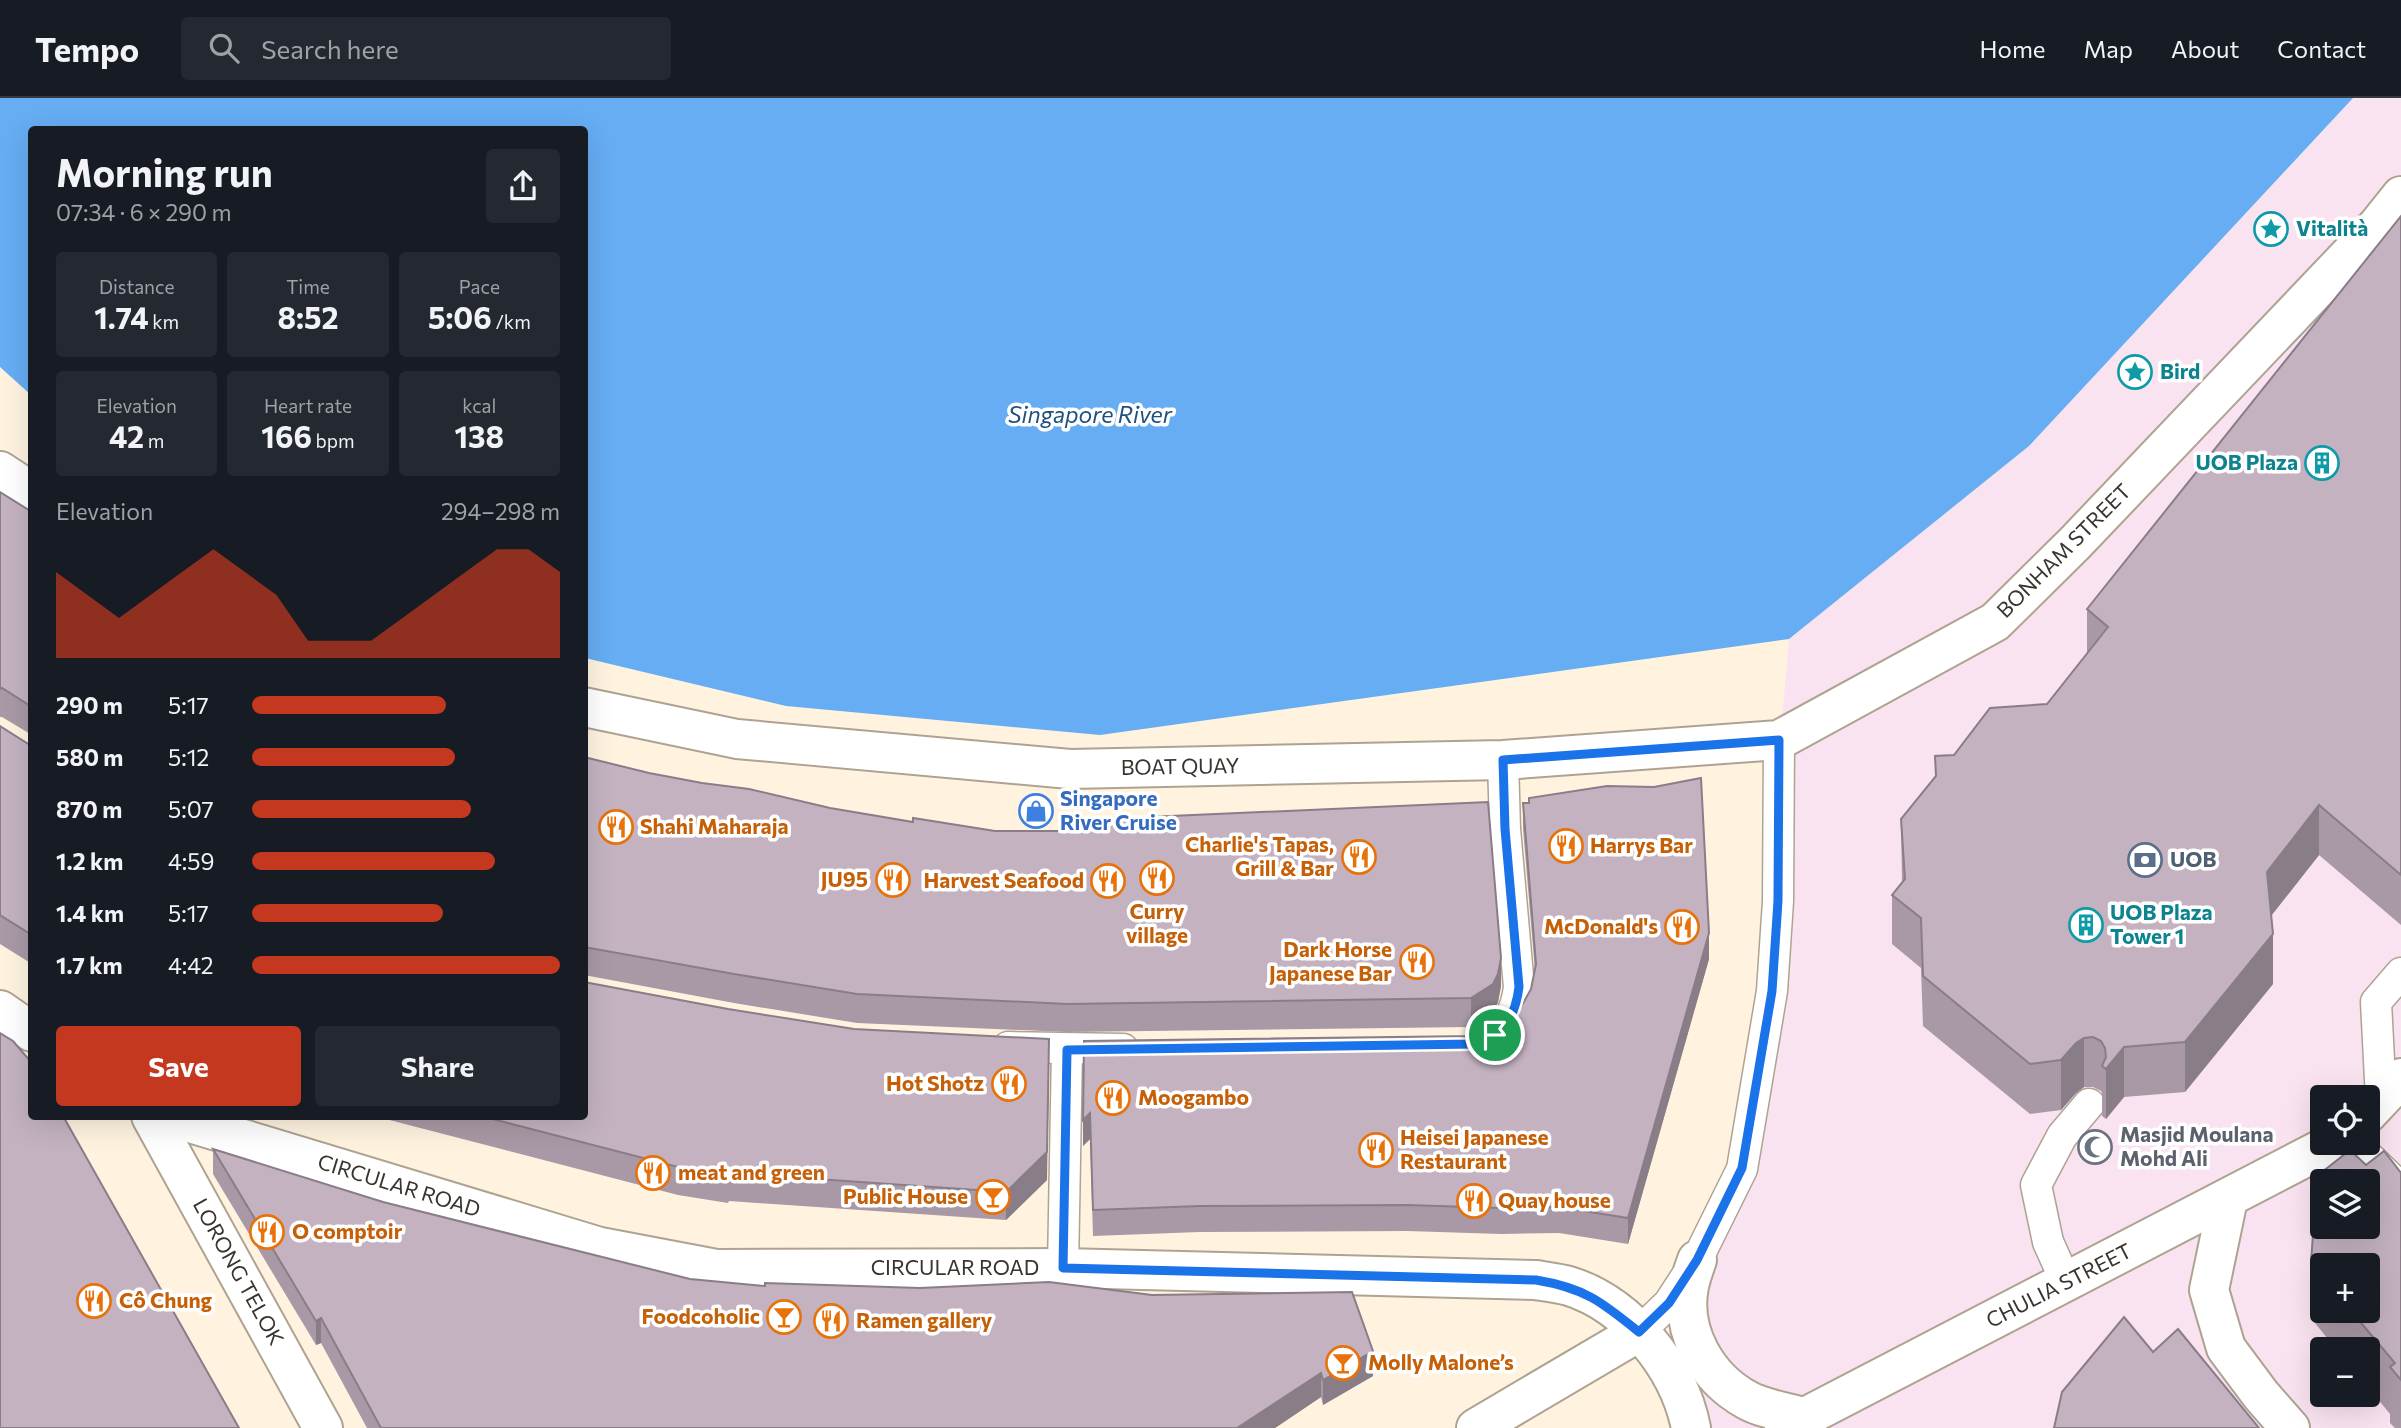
<!DOCTYPE html>
<html lang="en">
<head>
<meta charset="utf-8">
<style>
  :root { --surface:#171b24; --page:#242831; --text:#f1f3f6; --muted:#9ea1a6; --line:#363941; --accent:#c3381e }
  body { margin:0; font-family:Commissioner,sans-serif; background:var(--page); color:var(--text); height:100vh; display:flex; flex-direction:column; font-size:26px; white-space:nowrap }
  * { box-sizing:border-box; margin:0 }
  p { font-size:23px; color:var(--muted) }
  .icon { flex:none; width:38px; height:38px; fill:none; stroke:currentColor; stroke-width:2; stroke-linecap:round; stroke-linejoin:round }
  .map { position:relative; flex:1; overflow:hidden }
  .side { position:absolute; left:28px; top:28px; width:560px; height:994px; display:flex; flex-direction:column; background:var(--surface); border-radius:7px; box-shadow:0 7px 28px #0002 }
  .side>* { flex:none }
  .fabs { position:absolute; left:2310px; top:987px; display:grid; gap:14px }
  .fabs a { display:grid; place-items:center; width:70px; height:70px; border-radius:7px; background:var(--surface); box-shadow:0 7px 28px #0002; font-size:35px }
  .pin { position:absolute; display:grid; place-items:center; width:60px; height:60px; color:#fff; margin:-30px; border:4px solid #fff; border-radius:50%; box-shadow:0 2px 7px #0007 }
  .round { display:grid; place-items:center; flex:none; width:74px; height:74px; border-radius:7px; background:var(--page) }
  .summary { display:flex; align-items:center; justify-content:space-between; height:119px; padding:0 28px }
  h1 { font-size:38px; font-weight:700; line-height:52px }
  .metrics { display:grid; grid-template-columns:repeat(3,1fr); gap:10px; height:119px; padding:7px 28px }
  .metrics div { display:grid; align-content:center; border-radius:7px; background:var(--page); text-align:center }
  .metrics b { font-size:30px; font-weight:700 }
  .metrics small { font-size:19px; font-weight:400 }
  .metrics p { font-size:19px }
  .chart { height:196px; padding:14px 28px }
  .chart p { display:flex; justify-content:space-between }
  .chart svg { width:100%; height:126px; margin-top:7px; fill:var(--accent); opacity:.7 }
  .cta { display:flex; gap:14px; margin-top:auto; padding:14px 28px }
  .cta a { flex:1; height:80px; border-radius:7px; background:var(--accent); color:#fff; font-size:28px; font-weight:700; line-height:80px; text-align:center }
  .cta a+a { background:var(--page); color:var(--text) }
  ul { padding:0 28px; list-style:none; font-size:23px }
  li { display:grid; grid-template-columns:112px 84px 1fr; align-items:center; height:52px }
  li i { height:18px; border-radius:9px; background:var(--accent) }
  header { display:flex; align-items:center; gap:42px; box-sizing:border-box; height:98px; padding:0 35px; background:var(--surface); border-bottom:2px solid var(--line) }
  header strong { font-size:33px }
  nav { display:flex; gap:38px; margin-inline-start:auto; font-size:24px }
  .search { width:490px; height:63px; background:var(--page); display:flex; align-items:center; gap:18px; box-sizing:border-box; padding:0 24px; border-radius:7px; color:var(--muted); font-size:26px }
  .map>svg:first-child { display:block }
  .commercial { fill:#f9e3f0; fill-rule:evenodd }
  .water { fill:#66adf3 }
  .lines { fill:none; stroke-linecap:round; stroke-linejoin:round }
  .service-casing { stroke:#aea391; stroke-width:33 }
  .pedestrian-casing { stroke:#aea391; stroke-width:42 }
  .minor-casing { stroke:#aea391; stroke-width:42 }
  .tertiary-casing { stroke:#aea391; stroke-width:42 }
  .service { stroke:#fff; stroke-width:30 }
  .pedestrian { stroke:#fff; stroke-width:38 }
  .minor { stroke:#fff; stroke-width:38 }
  .tertiary { stroke:#fff; stroke-width:38 }
  .wall { fill:#a999a6; fill-rule:evenodd }
  .shaded-wall { fill:#897d87 }
  .building { fill:#c4b2c1; stroke:#897d87; stroke-width:2; fill-rule:evenodd }
  .route-casing { stroke:#fff; stroke-width:14 }
  .route { stroke:#1a73e8; stroke-width:9 }
  .labels { text-anchor:middle; stroke-width:7; stroke-linejoin:round; paint-order:stroke }
  .culture-label { font-size:21px; font-weight:bold; fill:#0d838f; stroke:#fff; text-anchor:start }
  .street-label { font-size:21px; fill:#39342d; stroke:#fff }
  .shop-label { font-size:21px; font-weight:bold; fill:#366cbe; stroke:#fff; text-anchor:start }
  .food-label { font-size:21px; font-weight:bold; fill:#c56008; stroke:#fff; text-anchor:start }
  .service-label { font-size:21px; font-weight:bold; fill:#4e5e75; stroke:#fff; text-anchor:start }
  .worship-label { font-size:21px; font-weight:bold; fill:#5b616d; stroke:#fff; text-anchor:start }
  .water-label { font-size:23px; font-style:italic; fill:#1e507e; stroke:#fff }
</style>
</head>
<body>
<header>
<strong>Tempo</strong>
<div class="search"><svg class="icon" aria-label="search" viewBox="0 0 24 24"><circle cx="10" cy="10" r="6"/><path d="M15 15l6 6"/></svg>Search here</div>
<nav><a>Home</a><a>Map</a><a>About</a><a>Contact</a></nav>
</header>
<div class="map">
<svg width="2401" height="1330" viewBox="0 0 2401 1330">
  <rect width="100%" height="100%" fill="#fff3e0"/>
  <path class="commercial" d="M2353 0H2401V1330H1687L1697 1162 1742 1070 1789 541 2029 348ZM2322 999H2368V1045H2322ZM2322 1083H2368V1129H2322ZM2322 1167H2368V1213H2322ZM2322 1251H2368V1297H2322Z"/>
  <polygon class="water" points="0,0 2353,0 2029,348 1789,541 1100,637 786,608 585,560 584,32 32,32 31,297 0,269"/>
  <g class="lines">
    <g class="service-casing">
      <g id="service">
        <path d="M1480 944C1505 933 1516 916 1519 889L1505 731 1503 662"/>
        <polyline points="1008,949 1123,951"/>
        <polyline points="2381,1001 2376,904 2401,875"/>
        <polyline points="2354,1045 2401,1090"/>
        <polyline points="1063,1170 1067,952"/>
        <polyline points="2066,1184 2048,1144 2036,1087 2062,1038 2089,1006"/>
        <polyline points="1639,1234 1669,1205 1697,1162 1742,1071 1772,893 1778,803 1779,642"/>
      </g>
    </g>
    <g class="pedestrian-casing">
      <g id="pedestrian">
        <polyline points="0,373 32,394"/>
        <polyline points="584,609 737,641 1070,671 1503,662 1779,642 1995,524 2075,445 2377,128 2401,98"/>
      </g>
    </g>
    <g class="minor-casing">
      <g id="minor">
        <polyline points="0,912 32,934"/>
        <polyline points="151,1018 323,1330"/>
        <path d="M167 1018 600 1149 716 1171 1063 1170 1536 1182C1547 1184 1558 1185 1569 1188 1629 1207 1679 1269 1691 1330"/>
        <polyline points="2228,1101 2209,1192 2226,1250 2261,1297 2290,1330"/>
      </g>
    </g>
    <g class="tertiary-casing">
      <g id="tertiary">
        <polyline points="2368,1015 2401,980"/>
        <path d="M1697 1162C1694 1170 1691 1179 1689 1188 1680 1234 1707 1280 1747 1302 1763 1311 1786 1314 1804 1319"/>
        <polyline points="1476,1330 1639,1234"/>
        <polyline points="1784,1330 2333,1045"/>
      </g>
    </g>
    <use href="#service" class="service"/>
    <use href="#pedestrian" class="pedestrian"/>
    <use href="#minor" class="minor"/>
    <use href="#tertiary" class="tertiary"/>
  </g>
  <g class="wall">
    <polygon points="2401,118 2401,827 2319,757 2271,818 2273,886 2185,994 2124,999 2106,1021 2102,1018 2102,995 2101,993 2093,989 2084,989 2076,995 2061,1012 2030,1016 1923,928 1921,870 1892,846 1892,797 1902,785 1901,721 1935,680 1935,658 1954,657 2047,606 2087,556 2087,511"/>
    <polygon points="0,394 32,414 32,637 2,619 0,619"/>
    <polygon points="0,628 30,647 32,647 32,866 0,846"/>
    <polygon points="584,659 1501,888 1498,904 1493,914 1471,929 1067,934 857,925 734,905 584,877"/>
    <polygon points="1523,705 1529,705 1709,861 1628,1146 1559,1135 1501,1136 1407,1133 1200,1134 1093,1138 1090,1041 1083,1048 1083,1022 1475,938 1494,931 1511,919 1521,909 1531,891 1535,873 1523,731"/>
    <polygon points="374,1018 584,1018 1047,1082 1006,1122 729,1103 728,1105 678,1097"/>
    <polygon points="213,1051 383,1104 690,1181 1373,1278 1323,1307 1321,1299 1275,1330 367,1330 321,1245 316,1247 213,1076"/>
    <path d="M2366 1067 2401 1075V1330H2395L2390 1325V1316L2368 1289V1251H2336L2311 1220V1165ZM2322 1167 2368 1213H2322Z"/>
  </g>
  <g class="shaded-wall">
    <polygon points="2319,707 2319,757 2267,823 2267,774"/>
    <polygon points="1709,835 1709,861 1628,1146 1628,1120"/>
    <polygon points="2273,836 2273,886 2185,994 2185,944"/>
    <polygon points="1501,860 1501,888 1498,904 1493,914 1471,929 1471,900"/>
    <polygon points="2084,940 2084,989 2076,995 2061,1012 2061,962 2076,945"/>
    <polygon points="2124,949 2124,999 2106,1021 2106,971"/>
    <polygon points="1049,969 1047,1082 1006,1122 1006,1094"/>
    <polygon points="1090,1015 1090,1041 1083,1048 1083,1022"/>
    <polygon points="321,1220 321,1245 316,1247 316,1223"/>
    <polygon points="1373,1253 1373,1278 1323,1307 1323,1282"/>
    <polygon points="1321,1275 1321,1299 1275,1330 1237,1330"/>
  </g>
  <g class="building">
    <polygon points="2401,118 2401,777 2319,707 2267,774 2273,836 2185,944 2124,949 2106,971 2102,968 2106,959 2105,950 2101,943 2093,939 2084,940 2076,945 2061,962 2030,966 1923,878 1921,820 1892,797 1905,781 1901,721 1936,678 1935,658 1954,657 1990,610 2047,606 2108,529 2087,511"/>
    <polygon points="0,394 32,414 32,609 2,590 0,591"/>
    <polygon points="0,628 30,647 32,647 32,837 0,817"/>
    <polygon points="584,659 649,675 702,685 749,691 830,710 913,724 913,720 995,733 1082,733 1081,722 1488,704 1501,860 1498,876 1493,886 1471,900 1067,906 857,896 734,876 584,849"/>
    <polygon points="1701,680 1709,835 1628,1120 1559,1109 1501,1110 1407,1107 1200,1108 1093,1112 1090,1015 1083,1022 1084,943 1475,938 1494,931 1511,919 1521,909 1531,891 1536,866 1523,705 1529,705 1529,700 1607,688 1654,689"/>
    <polygon points="584,884 728,911 854,931 1049,941 1047,1054 1006,1094 729,1075 728,1077 678,1069 481,1018 584,1018"/>
    <polygon points="0,935 13,943 32,965 32,1018 63,1018 239,1330 0,1330"/>
    <polygon points="213,1051 383,1104 690,1181 765,1188 765,1185 920,1190 1049,1184 1152,1197 1352,1194 1373,1253 1323,1282 1321,1275 1237,1330 381,1330 321,1220 316,1223"/>
    <path d="M2350 1052 2366 1067 2384 1053 2401 1075V1282L2390 1269 2395 1265 2351 1213H2368V1167H2322V1179L2311 1165 2317 1078ZM2322 1083H2368V1129H2322Z"/>
    <polygon points="2124,1219 2153,1254 2178,1231 2259,1330 2054,1330 2062,1294"/>
  </g>
  <g class="lines">
    <g class="route-casing">
      <path id="route" d="M1779 642 1778 803 1772 893 1742 1070 1697 1162 1669 1205 1639 1234C1602 1204 1585 1190 1536 1182L1063 1170 1067 952 1475 946C1504 934 1515 921 1519 889L1505 731 1503 662Z"/>
    </g>
    <use href="#route" class="route"/>
  </g>
  <defs>
    <g id="sight-ring" transform="scale(1.75)"><circle r="9.5" fill="#fff" stroke="#0f9aa8" stroke-width="1.5"/><path d="M0-6L1.8-2.2L6-1.7L2.9 1.2L3.7 5.4L0 3.3L-3.7 5.4L-2.9 1.2L-6-1.7L-1.8-2.2Z" fill="#0f9aa8"/></g>
    <g id="building-ring" transform="scale(1.75)"><circle r="9.5" fill="#fff" stroke="#0f9aa8" stroke-width="1.5"/><path d="M-4-6H4V6H1V3H-1V6H-4ZM-2.5-4.3h1.7v1.8h-1.7ZM.8-4.3h1.7v1.8H.8ZM-2.5-1h1.7V.8h-1.7ZM.8-1h1.7V.8H.8Z" fill="#0f9aa8"/></g>
    <g id="shop-ring" transform="scale(1.75)"><circle r="9.5" fill="#fff" stroke="#3f7fe0" stroke-width="1.5"/><path d="M-5-2.5h2.3a2.7 3.5 0 0 1 5.4 0H5L5.5 6h-11ZM-1.5-2.5h3a1.5 2.3 0 0 0-3 0Z" fill="#3f7fe0"/></g>
    <g id="restaurant-ring" transform="scale(1.75)"><circle r="9.5" fill="#fff" stroke="#e8710a" stroke-width="1.5"/><path d="M-5-6h1v4h1v-4h1v4h1v-4h1v5L-1.5 .5V6h-2V.5L-5-1ZM5-6V6H3V1.5H1.5Q1.5-4 5-6Z" fill="#e8710a"/></g>
    <g id="bank-ring" transform="scale(1.75)"><circle r="9.5" fill="#fff" stroke="#5c6f8a" stroke-width="1.5"/><path d="M-6-4H6V4H-6ZM0-2.3a2.3 2.3 0 1 0 0 4.6a2.3 2.3 0 1 0 0-4.6Z" fill="#5c6f8a"/></g>
    <g id="mosque-ring" transform="scale(1.75)"><circle r="9.5" fill="#fff" stroke="#6b7280" stroke-width="1.5"/><path d="M3.5-4.9A6 6 0 1 0 3.5 4.9A5 5 0 1 1 3.5-4.9Z" fill="#6b7280"/></g>
    <g id="bar-ring" transform="scale(1.75)"><circle r="9.5" fill="#fff" stroke="#e8710a" stroke-width="1.5"/><path d="M-6-5H6L.8 .8V4.5H3.5V6h-7V4.5H-.8V.8Z" fill="#e8710a"/></g>
  </defs>
  <g fill-rule="evenodd">
    <use href="#sight-ring" x="2271" y="131"/>
    <use href="#sight-ring" x="2135" y="274"/>
    <use href="#building-ring" x="2322" y="365"/>
    <use href="#shop-ring" x="1036" y="713"/>
    <use href="#restaurant-ring" x="616" y="729"/>
    <use href="#restaurant-ring" x="1566" y="748"/>
    <use href="#restaurant-ring" x="1359" y="759"/>
    <use href="#bank-ring" x="2145" y="762"/>
    <use href="#restaurant-ring" x="1157" y="780"/>
    <use href="#restaurant-ring" x="893" y="782"/>
    <use href="#restaurant-ring" x="1108" y="783"/>
    <use href="#building-ring" x="2086" y="827"/>
    <use href="#restaurant-ring" x="1682" y="829"/>
    <use href="#restaurant-ring" x="1417" y="864"/>
    <use href="#restaurant-ring" x="1009" y="986"/>
    <use href="#restaurant-ring" x="1113" y="1000"/>
    <use href="#mosque-ring" x="2095" y="1049"/>
    <use href="#restaurant-ring" x="1376" y="1052"/>
    <use href="#restaurant-ring" x="653" y="1075"/>
    <use href="#bar-ring" x="993" y="1099"/>
    <use href="#restaurant-ring" x="1474" y="1103"/>
    <use href="#restaurant-ring" x="267" y="1134"/>
    <use href="#restaurant-ring" x="94" y="1203"/>
    <use href="#bar-ring" x="784" y="1219"/>
    <use href="#restaurant-ring" x="831" y="1223"/>
    <use href="#bar-ring" x="1343" y="1265"/>
  </g>
  <g class="labels">
    <g class="culture-label">
      <text x="2296" y="138">Vitalità</text>
      <text x="2160" y="281">Bird</text>
      <text x="2298" y="372" text-anchor="end">UOB Plaza</text>
      <text x="2110" y="822">UOB Plaza<tspan x="2110" dy="24">Tower 1</tspan></text>
    </g>
    <g class="street-label">
      <text transform="translate(2064 453) rotate(-45)" y="7">BONHAM STREET</text>
      <text transform="translate(1180 669) rotate(-1)" y="7">BOAT QUAY</text>
      <text transform="translate(399 1088) rotate(17)" y="7">CIRCULAR ROAD</text>
      <text x="955" y="1177">CIRCULAR ROAD</text>
      <text transform="translate(238 1174) rotate(61)" y="7">LORONG TELOK</text>
      <text transform="translate(2059 1188) rotate(-27)" y="7">CHULIA STREET</text>
    </g>
    <g class="shop-label">
      <text x="1060" y="708">Singapore<tspan x="1060" dy="24">River Cruise</tspan></text>
    </g>
    <g class="food-label">
      <text x="640" y="736">Shahi Maharaja</text>
      <text x="1334" y="754" text-anchor="end">Charlie's Tapas,<tspan x="1334" dy="24">Grill &amp; Bar</tspan></text>
      <text x="1590" y="755">Harrys Bar</text>
      <text x="868" y="789" text-anchor="end">JU95</text>
      <text x="1084" y="790" text-anchor="end">Harvest Seafood</text>
      <text x="1157" y="821" text-anchor="middle">Curry<tspan x="1157" dy="24">village</tspan></text>
      <text x="1658" y="836" text-anchor="end">McDonald's</text>
      <text x="1392" y="859" text-anchor="end">Dark Horse<tspan x="1392" dy="24">Japanese Bar</tspan></text>
      <text x="984" y="993" text-anchor="end">Hot Shotz</text>
      <text x="1138" y="1007">Moogambo</text>
      <text x="1400" y="1047">Heisei Japanese<tspan x="1400" dy="24">Restaurant</tspan></text>
      <text x="678" y="1082">meat and green</text>
      <text x="968" y="1106" text-anchor="end">Public House</text>
      <text x="1498" y="1110">Quay house</text>
      <text x="292" y="1141">O comptoir</text>
      <text x="119" y="1210">Cô Chung</text>
      <text x="760" y="1226" text-anchor="end">Foodcoholic</text>
      <text x="856" y="1230">Ramen gallery</text>
      <text x="1368" y="1272">Molly Malone’s</text>
    </g>
    <g class="service-label">
      <text x="2170" y="769">UOB</text>
    </g>
    <g class="worship-label">
      <text x="2120" y="1044">Masjid Moulana<tspan x="2120" dy="24">Mohd Ali</tspan></text>
    </g>
    <g class="water-label">
      <text x="1090" y="325">Singapore River</text>
    </g>
  </g>
</svg>
<div class="fabs">
<a><svg class="icon" aria-label="locate" viewBox="0 0 24 24"><circle cx="12" cy="12" r="6"/><path d="M12 2v4M12 18v4M2 12h4M18 12h4"/></svg></a>
<a><svg class="icon" aria-label="layers" viewBox="0 0 24 24"><path d="M12 4l9 5-9 5-9-5zM3 14l9 5 9-5"/></svg></a>
<a>+</a>
<a>−</a>
</div>
<div class="pin" style="left:1495px;top:937px;background:#1e9e55"><svg class="icon" aria-label="arrive" viewBox="0 0 24 24"><path d="M6 21V4h12l-3 4 3 4H6"/></svg></div>
<section class="side">
<div class="summary"><div><h1>Morning run</h1><p>07:34 · 6 × 290 m</p></div><a class="round"><svg class="icon" aria-label="share" viewBox="0 0 24 24"><path d="M12 15V3M7 8l5-5 5 5M5 13v7h14v-7"/></svg></a></div>
<div class="metrics">
<div><p>Distance</p><b>1.74<small> km</small></b></div>
<div><p>Time</p><b>8:52</b></div>
<div><p>Pace</p><b>5:06<small> /km</small></b></div>
</div>
<div class="metrics">
<div><p>Elevation</p><b>42<small> m</small></b></div>
<div><p>Heart rate</p><b>166<small> bpm</small></b></div>
<div><p>kcal</p><b>138</b></div>
</div>
<div class="chart"><p><span>Elevation</span>294–298 m</p>
<svg viewBox="0 0 160 44" preserveAspectRatio="none"><path d="M0 44V14L10 22L20 30L30 22L40 14L50 6L60 14L70 22L80 38L90 38L100 38L110 30L120 22L130 14L140 6L150 6L160 14V44z"/></svg>
</div>
<ul>
<li><b>290 m</b>5:17<i style="width:63%"></i></li>
<li><b>580 m</b>5:12<i style="width:66%"></i></li>
<li><b>870 m</b>5:07<i style="width:71%"></i></li>
<li><b>1.2 km</b>4:59<i style="width:79%"></i></li>
<li><b>1.4 km</b>5:17<i style="width:62%"></i></li>
<li><b>1.7 km</b>4:42<i style="width:100%"></i></li>
</ul>
<div class="cta"><a>Save</a><a>Share</a></div>
</section>
</div>
</body>
</html>
